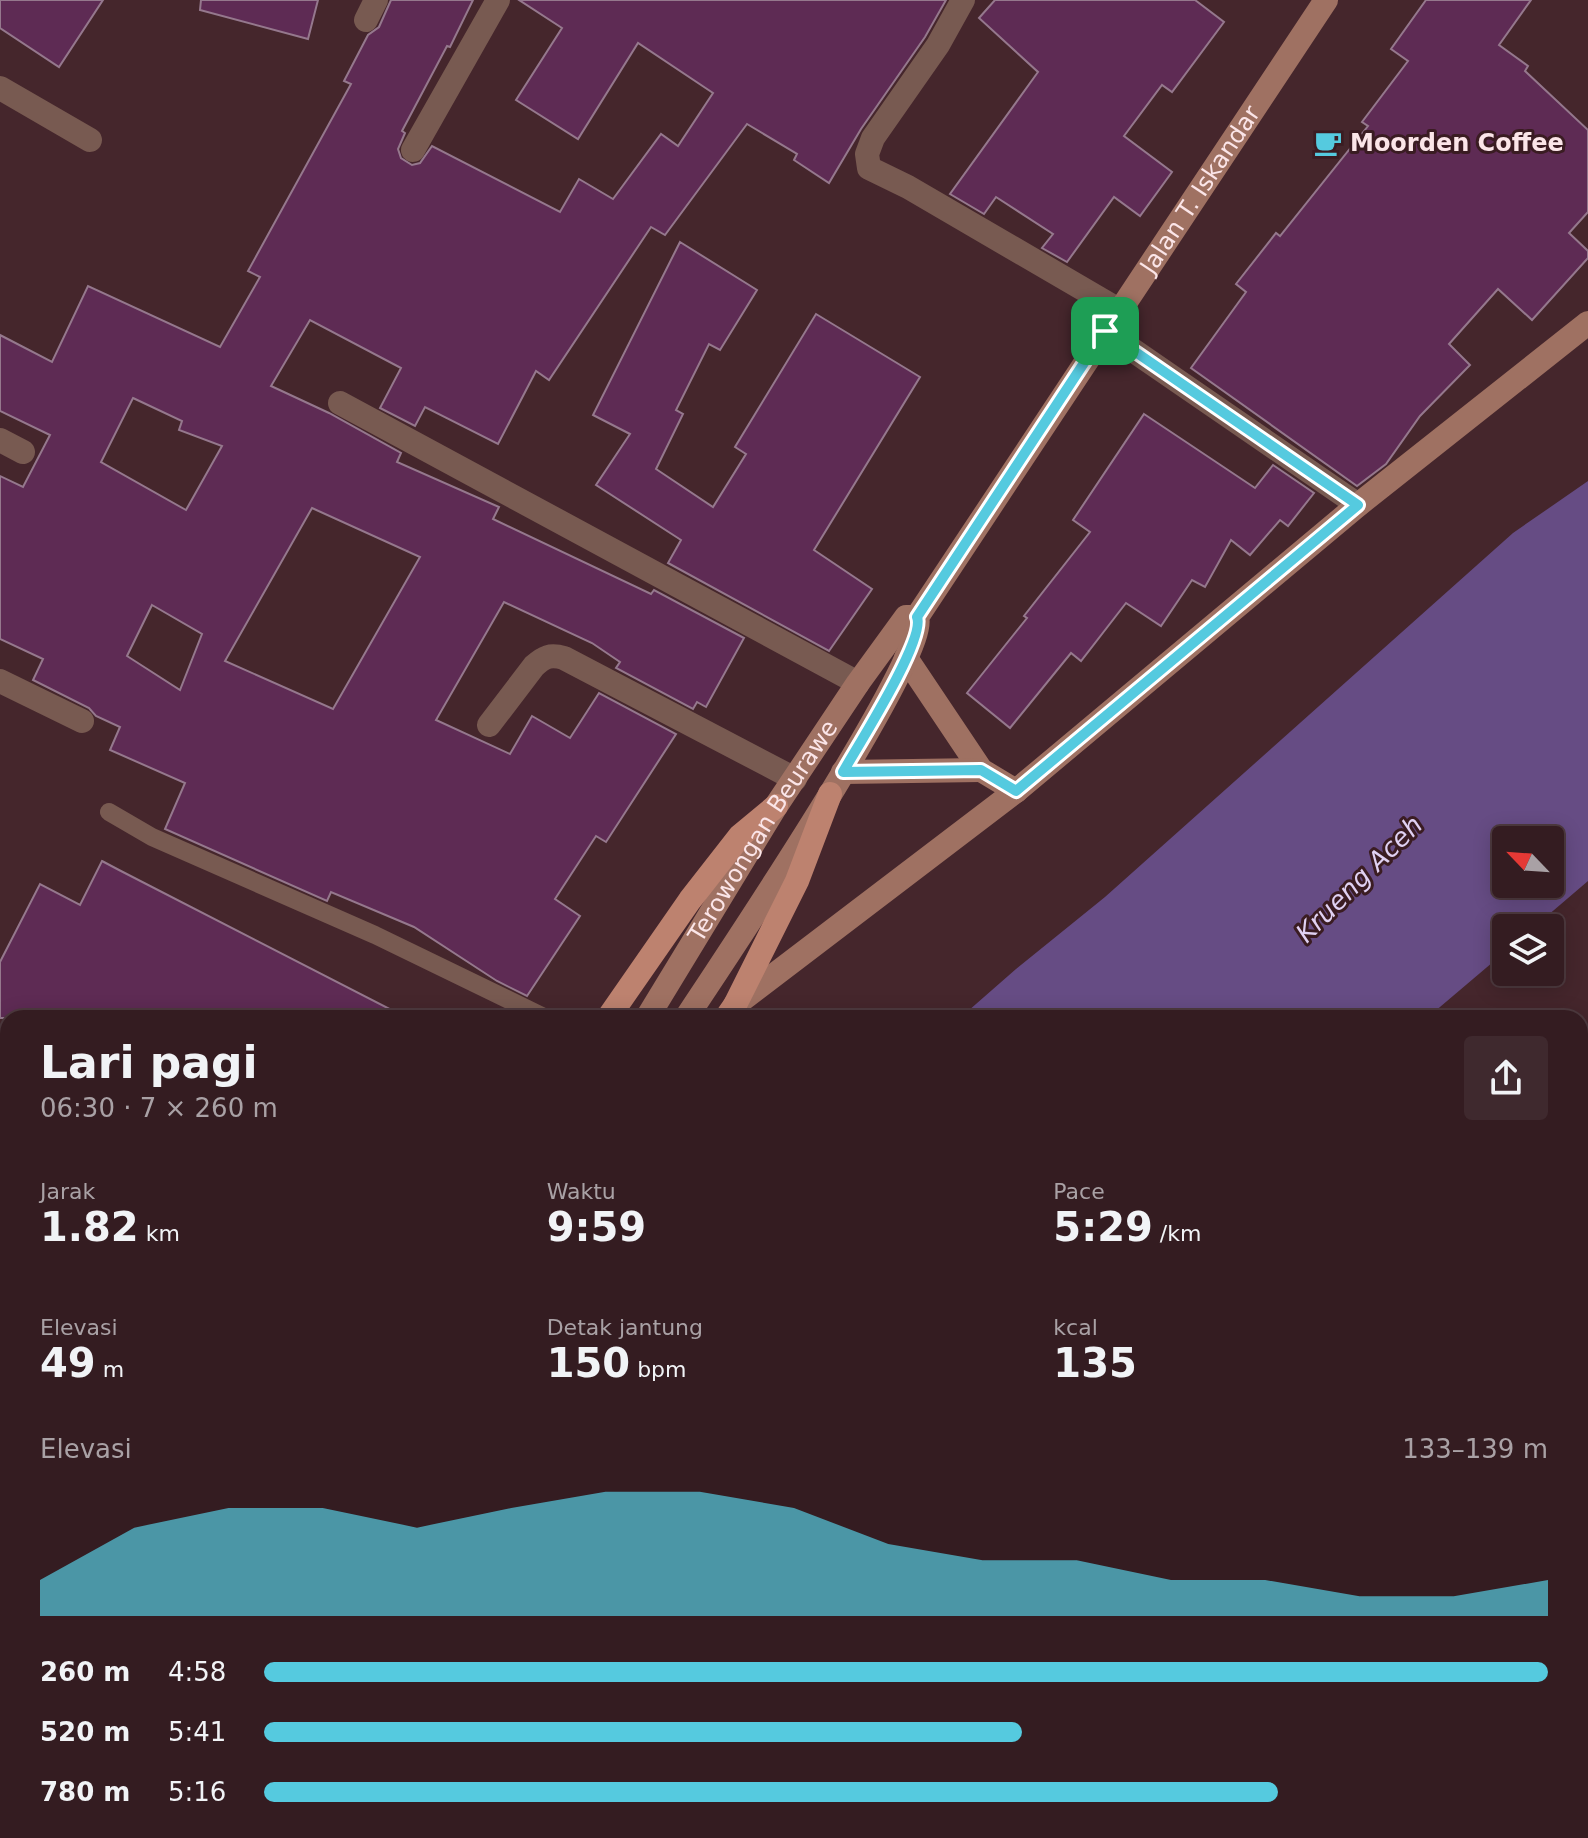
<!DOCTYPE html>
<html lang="id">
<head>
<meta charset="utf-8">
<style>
  :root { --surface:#341c21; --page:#3f292e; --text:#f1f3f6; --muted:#a9a1a5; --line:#4e3a3f; --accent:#55cadf }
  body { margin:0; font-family:"DejaVu Sans",sans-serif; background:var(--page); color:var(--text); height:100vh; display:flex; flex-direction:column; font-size:30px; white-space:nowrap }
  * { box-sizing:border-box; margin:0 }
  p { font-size:26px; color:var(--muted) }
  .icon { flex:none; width:44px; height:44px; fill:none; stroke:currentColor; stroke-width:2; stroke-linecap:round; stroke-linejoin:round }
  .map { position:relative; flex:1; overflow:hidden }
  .details { position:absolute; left:0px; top:1010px; width:1588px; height:828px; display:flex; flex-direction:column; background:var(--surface); border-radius:24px 24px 0 0; box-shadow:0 4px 20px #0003,0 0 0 2px var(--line) }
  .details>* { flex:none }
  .needle { width:52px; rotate:295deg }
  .controls { position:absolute; left:1492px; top:826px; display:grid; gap:16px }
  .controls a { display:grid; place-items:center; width:72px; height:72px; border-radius:8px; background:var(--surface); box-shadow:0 4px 20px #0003,0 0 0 2px var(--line); font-size:40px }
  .pin { position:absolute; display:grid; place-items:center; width:68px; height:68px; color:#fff; margin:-34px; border-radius:16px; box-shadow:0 4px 12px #0006 }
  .round { display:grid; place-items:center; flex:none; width:84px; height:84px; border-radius:8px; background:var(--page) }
  .head { display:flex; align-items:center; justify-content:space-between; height:136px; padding:0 40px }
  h1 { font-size:44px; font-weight:700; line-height:60px }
  .stats { display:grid; grid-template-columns:repeat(3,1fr); gap:12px; height:136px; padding:8px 40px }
  .stats div { display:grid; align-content:center }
  .stats b { font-size:40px; font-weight:700 }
  .stats small { font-size:22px; font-weight:400 }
  .stats p { font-size:22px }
  .chart { height:224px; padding:16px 40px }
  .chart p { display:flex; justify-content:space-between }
  .chart svg { width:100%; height:144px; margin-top:8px; fill:var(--accent); opacity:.7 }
  ul { padding:0 40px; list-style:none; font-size:26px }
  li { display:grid; grid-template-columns:128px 96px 1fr; align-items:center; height:60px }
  li i { height:20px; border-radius:10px; background:var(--accent) }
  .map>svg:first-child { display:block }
  .water { fill:#664c84; fill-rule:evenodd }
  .building { fill:#5e2b54; stroke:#95788d; stroke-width:2; fill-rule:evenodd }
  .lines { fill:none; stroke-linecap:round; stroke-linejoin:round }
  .lane { stroke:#785a51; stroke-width:18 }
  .street { stroke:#785a51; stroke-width:24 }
  .secondary { stroke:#9f7162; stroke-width:24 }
  .primary { stroke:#bd826f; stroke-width:24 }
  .route-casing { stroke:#fff; stroke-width:16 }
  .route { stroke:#55cadf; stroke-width:10 }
  .labels { text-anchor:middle; stroke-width:6; stroke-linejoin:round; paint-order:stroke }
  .poi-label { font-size:24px; font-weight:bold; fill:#fbe5e8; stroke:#3a1c22; text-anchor:start }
  .street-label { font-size:24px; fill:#fbe5e8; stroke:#3a1c22 }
  .water-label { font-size:26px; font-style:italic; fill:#e0d1f3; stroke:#3a1c22 }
</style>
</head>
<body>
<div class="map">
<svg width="1588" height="1838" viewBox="0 0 1588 1838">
  <rect width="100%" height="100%" fill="#45262c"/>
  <g class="water">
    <path d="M1588 481V881L1533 928H1506V951L1427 1018H960L1016 969 1105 897 1513 533ZM1506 840H1550V884H1506Z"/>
    <polygon points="401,1830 796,1830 793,1838 398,1838"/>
  </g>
  <g class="building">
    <polygon points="0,0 103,0 59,67 0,28"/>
    <polygon points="201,0 318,0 308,39 200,10"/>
    <path d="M391 0H473L450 47 447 46 402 131 405 133 398 149 401 158 412 165 420 163 432 146 560 212 579 179 613 199 661 134 678 146 713 93 638 43 578 139 516 100 562 28 519 0H946L925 37 861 129 829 183 794 160 797 154 747 124 665 235 651 227 549 380 536 371 498 444 425 407 415 426 380 408 401 368 310 320 271 386 329 413 401 453 397 462 499 507 493 519 651 594 654 590 744 638 706 707 697 702 693 709 616 668 620 662 592 643 504 602 436 720 510 754 532 716 570 738 599 693 676 734 606 842 596 836 555 899 580 916 527 996 497 981 414 927 331 892 327 901 165 829 185 783 110 750 120 727 96 716 89 708 33 680 43 659 0 639V476L23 487 50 435 0 411V335L52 362 88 286 220 347 260 277 248 271 351 84 344 81 368 35 379 27ZM133 398 182 421 179 430 222 446 186 510 101 462ZM312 508 420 557 333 709 225 661ZM152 605 202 634 180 690 127 656Z"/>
    <polygon points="995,0 1195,0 1224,22 1172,92 1162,85 1124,136 1172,172 1140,216 1114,197 1067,262 1042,248 1053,234 996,197 984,214 950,194 1038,72 979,18"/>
    <polygon points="1426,0 1531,0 1499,45 1528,66 1525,71 1588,130 1588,212 1569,233 1588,251 1588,258 1532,320 1498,289 1449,344 1470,365 1420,416 1386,464 1357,486 1191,368 1246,292 1236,284 1276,233 1280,236 1368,126 1362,122 1408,61 1391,49"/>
    <polygon points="680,242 757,290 720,350 709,344 676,410 683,414 656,469 713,507 746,454 735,447 816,314 920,377 814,550 872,589 829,651 668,563 681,540 596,485 630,434 593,415"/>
    <polygon points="1144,414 1255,488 1273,465 1314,493 1288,526 1280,520 1250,555 1231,540 1205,587 1192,580 1161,626 1126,603 1081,661 1071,653 1010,728 967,693 1027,618 1024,616 1090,532 1073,520"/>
    <polygon points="102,861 119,870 407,1018 0,1018 0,962 40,884 80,905"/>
  </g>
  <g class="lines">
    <g class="lane">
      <polyline points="109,812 152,837 375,935 546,1018"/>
      <polyline points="0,1231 8,1234"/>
    </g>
    <g class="street">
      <polyline points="963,0 938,45 873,138 867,154 869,168 908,187 1119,310"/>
      <polyline points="366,20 376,0"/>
      <polyline points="0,88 90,140"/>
      <polyline points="413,150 498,0"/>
      <polyline points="1105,331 1358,505"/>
      <polyline points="340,403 858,683"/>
      <polyline points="0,440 23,452"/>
      <polyline points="0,681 82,721"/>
      <path d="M489 725 534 666C544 657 550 654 564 658L795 779"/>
      <polyline points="1580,1096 1588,1089"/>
      <polyline points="1580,1796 1588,1798"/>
      <polyline points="1141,1830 1154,1838"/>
      <polyline points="1502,1838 1506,1830"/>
    </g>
    <g class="secondary">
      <polyline points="906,658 981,770 1016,791"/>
      <polyline points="843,772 981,770"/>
      <polyline points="735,1005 1016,791 1358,505 1588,323"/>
      <path id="s1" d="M647 1018 776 806 858 683 906 617H917"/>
      <path id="s2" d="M686 1018C718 969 932 652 917 617L1326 0"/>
      <polyline points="75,1838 80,1830"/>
      <polyline points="108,1838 113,1830"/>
    </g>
    <g class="primary">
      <polyline points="608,1018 690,900 740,836 776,806"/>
      <polyline points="726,1018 735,1005 797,881 830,794"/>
      <polyline points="0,1317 8,1319"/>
      <polyline points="0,1389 8,1392"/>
      <polyline points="871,1830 885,1838"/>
      <polyline points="998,1830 1013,1838"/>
      <polyline points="33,1838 38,1830"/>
      <polyline points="151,1838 157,1830"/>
    </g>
  </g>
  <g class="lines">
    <g class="route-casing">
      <path id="route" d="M1105 331 1358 505 1016 791 981 770 843 772C857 747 926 639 917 617Z"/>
    </g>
    <use href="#route" class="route"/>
  </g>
  <defs>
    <g id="cafe-bare" transform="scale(2.16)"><path d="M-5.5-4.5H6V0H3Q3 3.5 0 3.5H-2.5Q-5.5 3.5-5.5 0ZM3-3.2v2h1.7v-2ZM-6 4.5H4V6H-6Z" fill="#55cadf" stroke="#3a1c22" stroke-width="2.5" paint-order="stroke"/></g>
  </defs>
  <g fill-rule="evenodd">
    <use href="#cafe-bare" x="1328" y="143"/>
  </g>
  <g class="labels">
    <g class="poi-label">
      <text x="1350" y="151">Moorden Coffee</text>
    </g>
    <g class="street-label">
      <text dy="8" stroke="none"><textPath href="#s2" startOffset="978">Jalan T. Iskandar</textPath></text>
      <text dy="8" stroke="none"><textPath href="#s1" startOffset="220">Terowongan Beurawe</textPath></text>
    </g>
    <g class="water-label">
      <text transform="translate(1359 879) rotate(-45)" y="9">Krueng Aceh</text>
    </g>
  </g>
</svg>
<div class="controls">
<a><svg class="needle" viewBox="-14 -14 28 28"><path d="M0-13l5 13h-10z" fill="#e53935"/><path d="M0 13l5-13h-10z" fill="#a9a1a5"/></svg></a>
<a><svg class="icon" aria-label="layers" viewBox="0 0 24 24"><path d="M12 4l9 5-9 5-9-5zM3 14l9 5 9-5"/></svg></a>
</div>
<div class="pin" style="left:1105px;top:331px;background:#1e9e55"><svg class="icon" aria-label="arrive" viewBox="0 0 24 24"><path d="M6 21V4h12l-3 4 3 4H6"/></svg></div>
<section class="details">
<div class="head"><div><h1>Lari pagi</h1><p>06:30 · 7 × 260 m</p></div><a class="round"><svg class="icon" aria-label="share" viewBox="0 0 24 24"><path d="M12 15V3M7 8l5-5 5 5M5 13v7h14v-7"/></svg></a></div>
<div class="stats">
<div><p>Jarak</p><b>1.82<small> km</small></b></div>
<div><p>Waktu</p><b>9:59</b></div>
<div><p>Pace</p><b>5:29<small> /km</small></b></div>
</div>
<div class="stats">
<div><p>Elevasi</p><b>49<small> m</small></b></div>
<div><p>Detak jantung</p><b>150<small> bpm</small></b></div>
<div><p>kcal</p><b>135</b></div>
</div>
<div class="chart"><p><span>Elevasi</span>133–139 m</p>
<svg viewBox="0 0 160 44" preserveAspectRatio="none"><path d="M0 44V33L10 17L20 11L30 11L40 17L50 11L60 6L70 6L80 11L90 22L100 27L110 27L120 33L130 33L140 38L150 38L160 33V44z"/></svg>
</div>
<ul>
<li><b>260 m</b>4:58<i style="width:100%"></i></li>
<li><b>520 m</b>5:41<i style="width:59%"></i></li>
<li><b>780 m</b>5:16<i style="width:79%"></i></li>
</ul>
</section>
</div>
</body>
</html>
